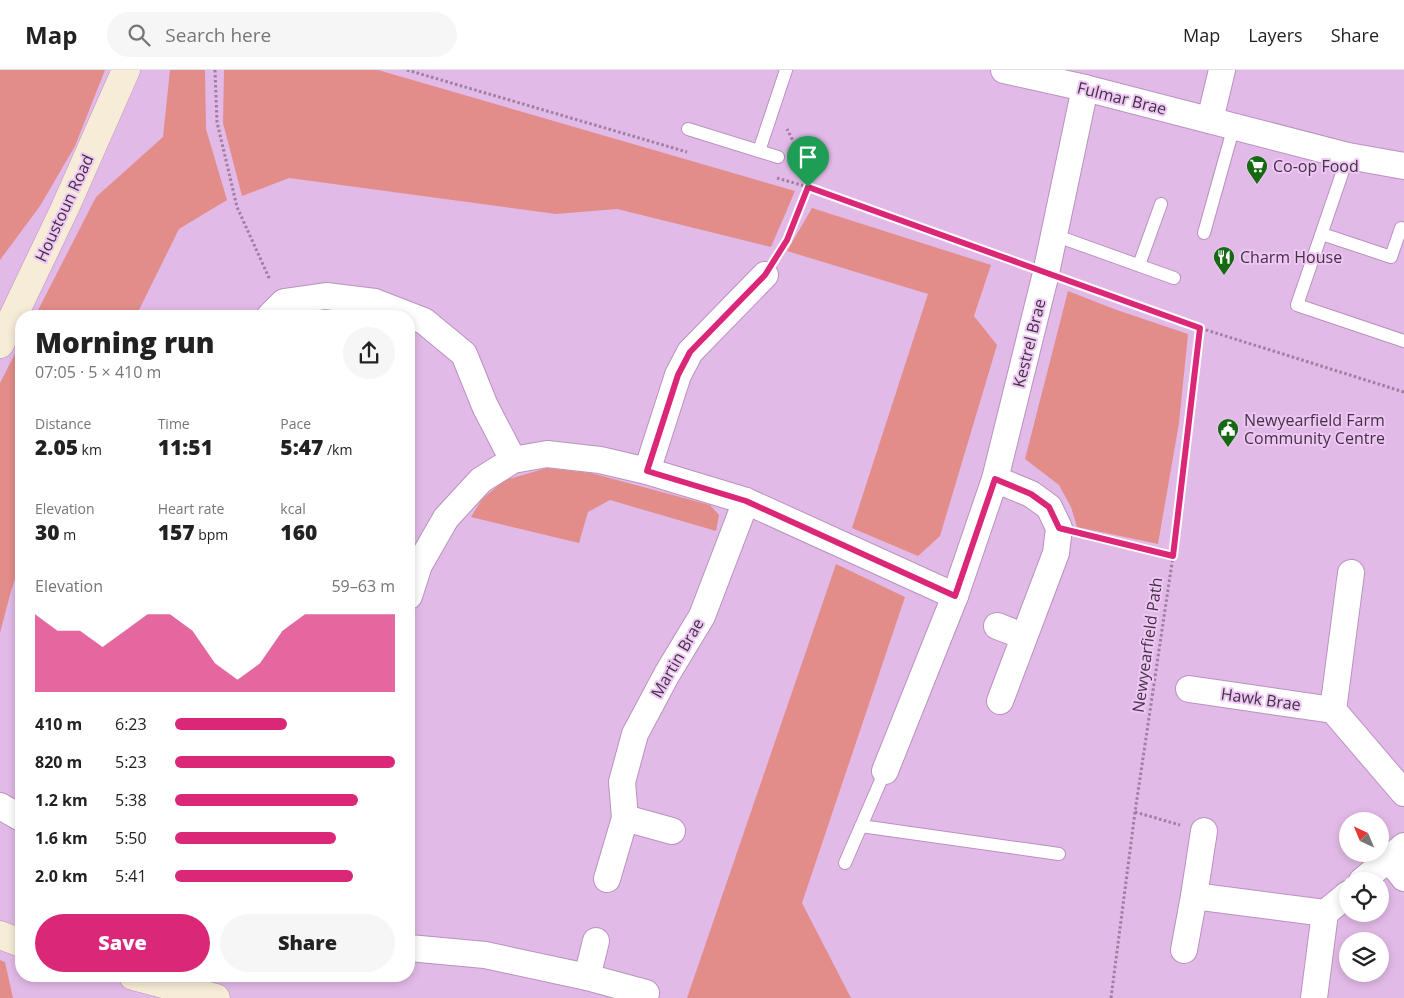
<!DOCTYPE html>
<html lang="en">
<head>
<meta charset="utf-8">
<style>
  :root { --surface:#fff; --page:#f6f6f6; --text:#222; --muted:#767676; --line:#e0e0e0; --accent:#db2777 }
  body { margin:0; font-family:"Open Sans",sans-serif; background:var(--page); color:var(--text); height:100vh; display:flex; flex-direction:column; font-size:19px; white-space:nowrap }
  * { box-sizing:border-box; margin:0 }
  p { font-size:16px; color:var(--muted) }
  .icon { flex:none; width:28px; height:28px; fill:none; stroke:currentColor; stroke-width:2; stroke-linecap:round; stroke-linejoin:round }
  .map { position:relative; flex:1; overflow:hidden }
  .details { position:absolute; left:15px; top:240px; width:400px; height:672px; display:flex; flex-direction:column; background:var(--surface); border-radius:20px; box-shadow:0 2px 8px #0003 }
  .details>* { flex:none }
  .needle { width:32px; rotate:316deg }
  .fabs { position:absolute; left:1339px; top:742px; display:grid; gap:10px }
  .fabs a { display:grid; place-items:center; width:50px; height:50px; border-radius:50%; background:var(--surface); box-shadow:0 2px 8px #0003; font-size:25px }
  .pin { position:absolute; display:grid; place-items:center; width:42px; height:42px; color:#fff; margin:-51px -21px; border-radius:50% 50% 50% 0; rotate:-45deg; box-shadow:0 0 5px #0007 }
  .pin .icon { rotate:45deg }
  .round { display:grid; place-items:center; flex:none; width:52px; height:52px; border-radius:26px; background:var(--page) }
  .overview { display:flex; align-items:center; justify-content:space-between; height:85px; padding:0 20px }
  h1 { font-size:28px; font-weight:800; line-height:38px }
  .stats { display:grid; grid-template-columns:repeat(3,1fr); gap:8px; height:85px; padding:5px 20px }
  .stats div { display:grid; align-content:center }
  .stats b { font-size:21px; font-weight:800 }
  .stats small { font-size:14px; font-weight:400 }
  .stats p { font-size:14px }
  .chart { height:140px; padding:10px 20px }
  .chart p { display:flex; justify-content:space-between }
  .chart svg { width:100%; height:90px; margin-top:5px; fill:var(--accent); opacity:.7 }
  .button { display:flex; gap:10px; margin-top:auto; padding:10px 20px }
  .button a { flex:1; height:58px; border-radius:30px; background:var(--accent); color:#fff; font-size:20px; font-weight:800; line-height:58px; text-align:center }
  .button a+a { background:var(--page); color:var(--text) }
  ul { padding:0 20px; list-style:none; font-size:16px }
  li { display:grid; grid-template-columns:80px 60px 1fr; align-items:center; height:38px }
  li i { height:12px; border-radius:6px; background:var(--accent) }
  header { display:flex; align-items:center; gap:30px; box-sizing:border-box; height:70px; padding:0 25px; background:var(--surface); border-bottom:1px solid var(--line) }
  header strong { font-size:24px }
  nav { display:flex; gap:28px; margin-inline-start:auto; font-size:18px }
  .search { width:350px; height:45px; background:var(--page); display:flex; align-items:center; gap:12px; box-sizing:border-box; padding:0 18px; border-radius:28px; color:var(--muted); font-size:19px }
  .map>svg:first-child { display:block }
  .green { fill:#e38d8a }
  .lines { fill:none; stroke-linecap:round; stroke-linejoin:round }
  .lane-casing { stroke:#b992be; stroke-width:14 }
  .street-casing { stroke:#b992be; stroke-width:28 }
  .secondary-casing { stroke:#b992be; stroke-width:29 }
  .path { stroke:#9d7fa0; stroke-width:3; stroke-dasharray:2.5 2.5; stroke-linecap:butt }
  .lane { stroke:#fff; stroke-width:12 }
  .street { stroke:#fff; stroke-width:26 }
  .secondary { stroke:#f7ecd7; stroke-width:28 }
  .route-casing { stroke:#fff; stroke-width:10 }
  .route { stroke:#db2777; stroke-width:6 }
  .labels { text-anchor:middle; stroke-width:4; stroke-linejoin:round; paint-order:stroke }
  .street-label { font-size:16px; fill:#423244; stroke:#efc7f4 }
  .poi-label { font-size:16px; fill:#423244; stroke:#efc7f4; text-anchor:start }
</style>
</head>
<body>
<header>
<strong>Map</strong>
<div class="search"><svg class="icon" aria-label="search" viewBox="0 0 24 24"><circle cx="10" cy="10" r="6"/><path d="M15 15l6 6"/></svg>Search here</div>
<nav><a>Map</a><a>Layers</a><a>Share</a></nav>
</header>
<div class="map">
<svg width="1404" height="928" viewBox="0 0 1404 928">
  <rect width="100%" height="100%" fill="#e2bae7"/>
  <g class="green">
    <polygon points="0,0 105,0 75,76 40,136 0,190"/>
    <polygon points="170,0 205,0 206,59 227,130 179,159 136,246 35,246 96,127 163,67"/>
    <polygon points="224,0 378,0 795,121 771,177 617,139 556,144 289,108 242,126 223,53"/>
    <polygon points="812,138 991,195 974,246 997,275 940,466 918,486 852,458 928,224 787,181"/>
    <polygon points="1068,221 1114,239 1188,264 1179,353 1158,474 1077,457 1071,437 1059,415 1025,389"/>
    <polygon points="21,272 21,491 11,521 0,563 0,313"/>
    <polygon points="547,398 591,403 710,435 719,445 716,461 610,430 588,442 579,473 471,447 482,429 505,410"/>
    <polygon points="836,494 905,527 802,833 851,928 687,928"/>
    <polygon points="0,890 5,892 13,928 0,928"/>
  </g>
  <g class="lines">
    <g class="lane-casing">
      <g id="lane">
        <polyline points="688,59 778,87"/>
        <polyline points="759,81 786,0"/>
        <polyline points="1348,86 1297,235 1404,271"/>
        <polyline points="1204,163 1234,56"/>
        <polyline points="1322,164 1391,187 1401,158 1404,159"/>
        <polyline points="1054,165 1174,208"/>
        <polyline points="1139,195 1161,134"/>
        <polyline points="861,756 1059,784"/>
        <polyline points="845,793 885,701"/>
      </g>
    </g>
    <g class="street-casing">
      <g id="street">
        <polyline points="1004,0 1085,18 1348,86 1404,96"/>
        <polyline points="1210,50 1222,0"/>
        <polyline points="270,246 284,232 326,226 375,232 424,251 464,284 485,336 513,390"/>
        <polyline points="647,401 678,305 690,282 765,205"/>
        <polyline points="995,409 1031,424 1049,437 1059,458 1056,483 1000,631"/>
        <polyline points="409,526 419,495 446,448 481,410 513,390 547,384 600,390 647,401 746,431 955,526"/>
        <polyline points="997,556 1023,566"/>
        <polyline points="1189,619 1333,640 1404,723"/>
        <polyline points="1333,640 1351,503"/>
        <polyline points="885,701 955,526 995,409 1046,203 1085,18"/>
        <polyline points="0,736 21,748"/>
        <polyline points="625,748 672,761"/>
        <polyline points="1204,761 1194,826 1325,843 1348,824"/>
        <polyline points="1389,789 1404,808"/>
        <polyline points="607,809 625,748 622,712 635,664 667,604 702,546 746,431"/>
        <polyline points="1362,811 1404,776"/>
        <polyline points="409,878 485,885 587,907 646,923"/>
        <polyline points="1184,880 1194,826"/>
        <polyline points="587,907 596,871"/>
        <polyline points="1314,928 1325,843"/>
      </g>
    </g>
    <g class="secondary-casing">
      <g id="secondary">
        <polyline points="0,274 65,138 126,0"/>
        <polyline points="0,865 21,873"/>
        <polyline points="133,906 216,928"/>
      </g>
    </g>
    <g class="path">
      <polyline points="215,0 217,52 237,137 270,210"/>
      <polyline points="407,0 687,82"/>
      <polyline points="777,108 808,117 1021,194"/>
      <path d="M778 183C793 160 804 132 811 106L787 59"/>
      <polyline points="1069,212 1200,258 1404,322"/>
      <polyline points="1084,464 1173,486"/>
      <polyline points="1135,742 1180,755"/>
      <polyline points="1111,928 1135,742 1173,486 1200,258"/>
    </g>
    <use href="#lane" class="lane"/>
    <use href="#street" class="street"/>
    <use href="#secondary" class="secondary"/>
  </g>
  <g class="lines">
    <g class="route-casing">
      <polygon id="route" points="808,117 1200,258 1173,486 1059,458 1049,437 1031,424 995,409 955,526 746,431 647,401 678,305 690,282 765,205 787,170"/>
    </g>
    <use href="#route" class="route"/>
  </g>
  <defs>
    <g id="supermarket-pin" transform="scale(1.125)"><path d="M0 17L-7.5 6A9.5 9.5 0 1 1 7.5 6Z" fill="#156a11" stroke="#efc7f4"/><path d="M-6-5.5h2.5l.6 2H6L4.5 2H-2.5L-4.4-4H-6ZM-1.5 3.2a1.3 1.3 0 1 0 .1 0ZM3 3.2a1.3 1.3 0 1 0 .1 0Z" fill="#fff"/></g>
    <g id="restaurant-pin" transform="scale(1.125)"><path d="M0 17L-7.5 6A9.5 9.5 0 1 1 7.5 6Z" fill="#156a11" stroke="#efc7f4"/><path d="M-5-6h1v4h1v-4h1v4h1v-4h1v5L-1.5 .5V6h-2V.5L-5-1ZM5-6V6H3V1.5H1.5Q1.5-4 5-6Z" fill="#fff"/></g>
    <g id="civic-pin" transform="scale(1.125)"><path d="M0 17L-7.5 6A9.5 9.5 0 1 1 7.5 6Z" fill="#156a11" stroke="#efc7f4"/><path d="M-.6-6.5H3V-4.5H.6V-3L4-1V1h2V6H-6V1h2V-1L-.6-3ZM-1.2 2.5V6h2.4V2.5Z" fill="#fff"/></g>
  </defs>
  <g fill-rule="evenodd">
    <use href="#supermarket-pin" x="1257" y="96"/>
    <use href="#restaurant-pin" x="1224" y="187"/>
    <use href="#civic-pin" x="1228" y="359"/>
  </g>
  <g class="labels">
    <g class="street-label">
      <text transform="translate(1122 28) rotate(14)" y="6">Fulmar Brae</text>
      <text transform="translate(64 138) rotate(-65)" y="6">Houstoun Road</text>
      <text transform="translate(1029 273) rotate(-76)" y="6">Kestrel Brae</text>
      <text transform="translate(1147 575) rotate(-82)" y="6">Newyearfield Path</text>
      <text transform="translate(677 588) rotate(-60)" y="6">Martin Brae</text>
      <text transform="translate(1261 629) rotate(8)" y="6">Hawk Brae</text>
    </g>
    <g class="poi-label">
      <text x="1273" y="102">Co-op Food</text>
      <text x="1240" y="193">Charm House</text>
      <text x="1244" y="356">Newyearfield Farm<tspan x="1244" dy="18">Community Centre</tspan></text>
    </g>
  </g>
</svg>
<div class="fabs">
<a><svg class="needle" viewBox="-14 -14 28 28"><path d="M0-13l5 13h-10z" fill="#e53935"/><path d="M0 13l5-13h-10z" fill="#767676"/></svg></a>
<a><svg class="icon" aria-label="locate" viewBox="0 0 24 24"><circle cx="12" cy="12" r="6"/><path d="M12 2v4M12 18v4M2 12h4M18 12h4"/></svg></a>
<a><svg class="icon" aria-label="layers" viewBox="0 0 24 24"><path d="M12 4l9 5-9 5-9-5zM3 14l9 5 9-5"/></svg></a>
</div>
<div class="pin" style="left:808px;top:117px;background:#1e9e55"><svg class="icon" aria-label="arrive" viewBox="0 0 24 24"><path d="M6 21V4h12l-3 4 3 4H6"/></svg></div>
<section class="details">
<div class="overview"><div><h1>Morning run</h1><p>07:05 · 5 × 410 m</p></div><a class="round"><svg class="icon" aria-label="share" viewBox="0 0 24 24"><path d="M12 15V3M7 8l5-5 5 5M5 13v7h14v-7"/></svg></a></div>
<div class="stats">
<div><p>Distance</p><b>2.05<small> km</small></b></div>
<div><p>Time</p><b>11:51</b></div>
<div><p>Pace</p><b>5:47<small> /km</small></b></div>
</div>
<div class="stats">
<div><p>Elevation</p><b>30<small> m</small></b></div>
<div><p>Heart rate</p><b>157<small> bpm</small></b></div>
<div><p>kcal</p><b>160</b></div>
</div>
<div class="chart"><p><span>Elevation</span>59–63 m</p>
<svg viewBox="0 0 160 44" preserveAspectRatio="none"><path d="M0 44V6L10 14L20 14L30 22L40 14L50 6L60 6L70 14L80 30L90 38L100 30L110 14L120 6L130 6L140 6L150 6L160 6V44z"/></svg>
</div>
<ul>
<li><b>410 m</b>6:23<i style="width:51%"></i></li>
<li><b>820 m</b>5:23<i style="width:100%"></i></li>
<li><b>1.2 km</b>5:38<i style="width:83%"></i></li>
<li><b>1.6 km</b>5:50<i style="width:73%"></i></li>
<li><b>2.0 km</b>5:41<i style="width:81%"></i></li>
</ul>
<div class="button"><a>Save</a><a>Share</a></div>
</section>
</div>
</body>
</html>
